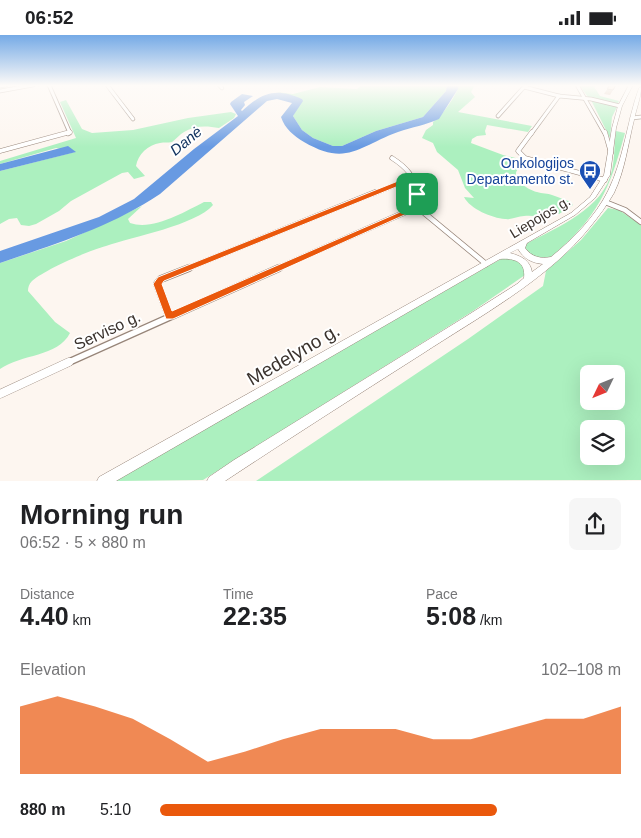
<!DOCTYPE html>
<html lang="en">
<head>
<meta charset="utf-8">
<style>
  :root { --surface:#fff; --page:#f6f6f6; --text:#202124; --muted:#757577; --accent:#ea580c }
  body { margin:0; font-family:Arial,sans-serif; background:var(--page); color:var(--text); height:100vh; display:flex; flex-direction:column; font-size:19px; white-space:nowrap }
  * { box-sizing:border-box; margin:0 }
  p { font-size:16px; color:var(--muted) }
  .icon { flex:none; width:28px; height:28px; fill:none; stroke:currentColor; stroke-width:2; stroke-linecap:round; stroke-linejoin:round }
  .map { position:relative; height:446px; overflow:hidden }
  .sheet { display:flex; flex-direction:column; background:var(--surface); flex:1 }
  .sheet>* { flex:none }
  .needle { width:32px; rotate:227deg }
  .controls { position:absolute; left:580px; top:330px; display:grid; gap:10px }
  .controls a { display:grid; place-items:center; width:45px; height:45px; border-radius:8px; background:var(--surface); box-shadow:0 5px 20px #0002; font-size:25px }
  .pin { position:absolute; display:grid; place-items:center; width:42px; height:42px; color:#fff; margin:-21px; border-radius:10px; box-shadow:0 2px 8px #0006 }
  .round { display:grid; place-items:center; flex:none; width:52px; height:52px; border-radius:8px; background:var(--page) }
  .head { display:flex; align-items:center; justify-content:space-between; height:85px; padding:0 20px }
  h1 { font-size:28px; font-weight:600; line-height:38px }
  .metrics { display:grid; grid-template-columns:repeat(3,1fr); gap:8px; height:85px; padding:5px 20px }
  .metrics div { display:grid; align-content:center }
  .metrics b { font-size:25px; font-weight:600 }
  .metrics small { font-size:14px; font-weight:400 }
  .metrics p { font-size:14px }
  .chart { height:140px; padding:10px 20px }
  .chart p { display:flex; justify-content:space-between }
  .chart svg { width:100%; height:90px; margin-top:5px; fill:var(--accent); opacity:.7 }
  ul { padding:0 20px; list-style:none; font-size:16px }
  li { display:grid; grid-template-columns:80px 60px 1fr; align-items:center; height:38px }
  li i { height:12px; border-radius:6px; background:var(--accent) }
  .status { display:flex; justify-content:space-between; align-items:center; height:35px; padding:0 25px; background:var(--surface); direction:ltr }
  .status svg { height:14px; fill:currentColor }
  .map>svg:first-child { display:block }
  .green { fill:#acf0bf; fill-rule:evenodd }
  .water { fill:#689ae2 }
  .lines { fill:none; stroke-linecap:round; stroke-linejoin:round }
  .minor-far4-casing { stroke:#978579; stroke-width:4.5 }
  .minor-far3-casing { stroke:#978579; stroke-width:5 }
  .minor-far2-casing { stroke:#978579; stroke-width:6 }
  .minor-far1-casing { stroke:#978579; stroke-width:8 }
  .minor-casing { stroke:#978579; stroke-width:9 }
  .primary-casing { stroke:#978579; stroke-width:1 }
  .minor-far4 { stroke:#fff; stroke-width:3 }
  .minor-far3 { stroke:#fff; stroke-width:4 }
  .minor-far2 { stroke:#fff; stroke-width:4.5 }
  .minor-far1 { stroke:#fff; stroke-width:5.5 }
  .minor { stroke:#fff; stroke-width:8 }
  .primary { fill:#fff; fill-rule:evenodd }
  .wall { fill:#d5b9a6 }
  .building { fill:#f8d7c1; stroke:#ae9687 }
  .route { fill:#ea580c; stroke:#fff; fill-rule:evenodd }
  .labels { text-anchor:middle; stroke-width:4; stroke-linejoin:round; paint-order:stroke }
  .far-transit-label { font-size:14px; fill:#164399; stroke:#fff; text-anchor:end }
  .far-street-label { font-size:14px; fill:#3b332e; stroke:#fff }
  .far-water-label { font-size:15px; font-style:italic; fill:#0f305d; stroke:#fff }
  .street-label { font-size:16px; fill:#3b332e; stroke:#fff }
  .near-street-label { font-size:19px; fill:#3b332e; stroke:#fff }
</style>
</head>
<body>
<div class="status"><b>06:52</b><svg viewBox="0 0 49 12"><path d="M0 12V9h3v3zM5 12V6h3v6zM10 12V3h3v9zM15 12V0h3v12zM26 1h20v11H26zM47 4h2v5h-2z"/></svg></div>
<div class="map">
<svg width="641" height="446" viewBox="0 0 641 446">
  <rect width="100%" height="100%" fill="#fdf6f0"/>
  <g class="green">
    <polygon points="361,50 447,50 446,56 423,82 376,96 342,111 333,111 313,103 302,95 293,81 302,64 276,57 293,59 320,52 357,54"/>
    <path d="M459 50H475L471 57 475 62 458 77 532 91 528 97 487 90 485 96 486 100 477 101 472 104 471 108 503 120 537 128C532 131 524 128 519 133 508 143 529 155 537 157 542 159 548 158 552 160 559 162 564 165 571 167L573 170 559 179 545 176 543 177 544 181C537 182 531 180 524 181 518 181 511 185 505 184 492 183 470 174 464 162L474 163 465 153 458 135 437 117 433 108 422 103 426 95 433 90V87C441 83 458 58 459 50Z"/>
    <polygon points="579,50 593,50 600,61 619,66 618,68 614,69 588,62"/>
    <path d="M66 65 82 94 92 98 133 95 188 83 231 77 236 79 234 83 219 93C207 91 195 90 184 97 180 99 176 104 172 107 168 108 164 107 160 108 148 110 138 119 136 131L145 141 134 144 128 137 122 138 71 166 59 176 36 189 29 191 21 190 17 183 9 184 0 189V136L75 117 56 113 0 129V126L76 103 60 67Z"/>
    <polygon points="591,65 617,72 612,82 610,103"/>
    <path d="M616 96 625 98C609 157 597 183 550 223H534L523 212 526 209C557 192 604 174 612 135 615 122 614 109 616 96Z"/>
    <path d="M204 167H211L213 170C196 190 132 202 106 211 88 216 46 234 32 246 29 249 28 252 28 256L55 287 70 298C58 322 21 319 0 334V228L66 206 142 171 128 184 130 188C153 196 184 177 204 167Z"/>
    <path d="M608 173 619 175 641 190V445L256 446 468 304 543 251 546 236 581 205ZM589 339H616V366H589ZM589 394H616V421H589Z"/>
    <polygon points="510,222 526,231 525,240 473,276 203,445 115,446 490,230 503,223"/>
  </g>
  <g class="water">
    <path d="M447 50H459L458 54 439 84C426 90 412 92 398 97 359 111 347 132 304 107 294 101 285 94 281 82L292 68 277 64 267 66 160 159C111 192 55 209 0 228V216L99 182 134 164 194 114 238 81 230 69 231 67 242 59 253 61 244 67 245 70 241 75 242 76C262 58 275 52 302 64L303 66 293 81 302 95 313 103 333 111H342L376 96 423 82 446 56Z"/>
    <polygon points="68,111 76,117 0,136 0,129"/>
  </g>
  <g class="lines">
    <g class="minor-far4-casing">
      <g id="minor-far4">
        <polyline points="49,50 70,98 68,99"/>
        <polyline points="107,50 133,84"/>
        <polyline points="219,50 222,53"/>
        <polyline points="577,50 605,99"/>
        <polyline points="0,51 6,50"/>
        <polyline points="0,56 33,50"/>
        <polyline points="498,81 524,52 559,61"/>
        <polyline points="632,83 641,82"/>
        <polyline points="531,99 559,61 591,64 620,71"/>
      </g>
    </g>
    <g class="minor-far3-casing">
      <g id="minor-far3">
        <polyline points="532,97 518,116 525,123 605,145"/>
        <polyline points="605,97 611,118"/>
        <polyline points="0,116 70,97"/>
        <path d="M392 123C406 132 415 141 417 159"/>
        <polyline points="373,159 405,146 415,146"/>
      </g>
    </g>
    <g class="minor-far2-casing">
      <g id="minor-far2">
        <polyline points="417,157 417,172 486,229"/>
        <polyline points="605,167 625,175 641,187"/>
        <polyline points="186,234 376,157"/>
        <polyline points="276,234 417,172"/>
      </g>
    </g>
    <g class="minor-far1-casing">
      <g id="minor-far1">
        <polyline points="169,281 157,249 161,244 189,233"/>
        <polyline points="67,328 279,233"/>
      </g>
    </g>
    <g class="minor-casing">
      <polyline id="minor" points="0,359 69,327"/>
    </g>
    <g class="primary-casing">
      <path id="primary" d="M629 50H633L622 71 616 93 610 140 595 163 575 180 527 208 525 213C532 222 540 224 551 222 573 204 595 182 608 156 624 124 627 86 639 53L641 52C641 63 636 74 634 85 628 109 625 135 614 158 607 170 599 181 590 192 549 244 477 283 422 319 356 361 290 403 225 446H207L209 442 234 425 465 282 517 249 524 243C526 227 515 223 500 224L116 446H97L99 442 571 178 590 162 604 140 612 93 618 71ZM518 214C524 224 532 228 543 229L532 237C530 225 521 221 510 218Z"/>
    </g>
    <use href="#minor-far4" class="minor-far4"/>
    <use href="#minor-far3" class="minor-far3"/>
    <use href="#minor-far2" class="minor-far2"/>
    <use href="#minor-far1" class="minor-far1"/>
    <use href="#minor" class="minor"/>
    <use href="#primary" class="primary"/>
  </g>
  <polygon class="wall" points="610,50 616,50 610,60 604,59"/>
  <polygon class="building" points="610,50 616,50 613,55 607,54"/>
  <linearGradient id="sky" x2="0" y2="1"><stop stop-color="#75aae6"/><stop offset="0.45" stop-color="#fefbf8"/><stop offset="1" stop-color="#fefbf8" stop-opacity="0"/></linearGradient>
  <rect width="641" height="112" fill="url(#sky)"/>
  <path class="route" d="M403 144H415L418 146 420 159V173L173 284H166L153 249 158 242ZM406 148H412L414 171 172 276 162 249 164 246Z"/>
  <defs>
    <g id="bus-pin" transform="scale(1.125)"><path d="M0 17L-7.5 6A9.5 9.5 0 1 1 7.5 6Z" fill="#1a4fb4" stroke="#fff"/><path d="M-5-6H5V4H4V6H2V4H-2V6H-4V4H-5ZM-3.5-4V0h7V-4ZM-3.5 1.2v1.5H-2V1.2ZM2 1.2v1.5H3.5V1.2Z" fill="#fff"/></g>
  </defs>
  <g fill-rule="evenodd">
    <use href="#bus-pin" x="590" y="136"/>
  </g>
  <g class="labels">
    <g class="far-transit-label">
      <text x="574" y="133">Onkologijos<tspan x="574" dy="16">Departamento st.</tspan></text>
    </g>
    <g class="far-street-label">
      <text transform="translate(540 182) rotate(-31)" y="5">Liepojos g.</text>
    </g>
    <g class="far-water-label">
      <text transform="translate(186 106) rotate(-39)" y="5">Danė</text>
    </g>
    <g class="street-label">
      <text transform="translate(107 295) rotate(-25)" y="6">Serviso g.</text>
    </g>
    <g class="near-street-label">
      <text transform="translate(293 319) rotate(-30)" y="7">Medelyno g.</text>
    </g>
  </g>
</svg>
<div class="controls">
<a><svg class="needle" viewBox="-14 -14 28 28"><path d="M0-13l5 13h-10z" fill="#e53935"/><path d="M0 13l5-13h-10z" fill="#757577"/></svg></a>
<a><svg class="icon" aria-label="layers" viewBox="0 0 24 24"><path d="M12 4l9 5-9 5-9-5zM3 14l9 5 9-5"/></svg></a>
</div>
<div class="pin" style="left:417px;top:159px;background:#1e9e55"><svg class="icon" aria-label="arrive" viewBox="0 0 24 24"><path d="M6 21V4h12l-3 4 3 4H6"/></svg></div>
</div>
<section class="sheet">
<div class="head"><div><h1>Morning run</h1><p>06:52 · 5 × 880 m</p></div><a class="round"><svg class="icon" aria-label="share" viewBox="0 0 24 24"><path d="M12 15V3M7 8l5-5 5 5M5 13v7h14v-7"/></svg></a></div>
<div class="metrics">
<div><p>Distance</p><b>4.40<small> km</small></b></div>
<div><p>Time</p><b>22:35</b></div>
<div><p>Pace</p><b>5:08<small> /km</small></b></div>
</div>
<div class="chart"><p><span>Elevation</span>102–108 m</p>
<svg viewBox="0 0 160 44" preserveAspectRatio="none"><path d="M0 44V11L10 6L20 11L30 17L40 27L50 38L60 33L70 27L80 22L90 22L100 22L110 27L120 27L130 22L140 17L150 17L160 11V44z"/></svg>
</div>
<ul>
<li><b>880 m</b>5:10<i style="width:73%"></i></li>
</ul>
</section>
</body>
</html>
